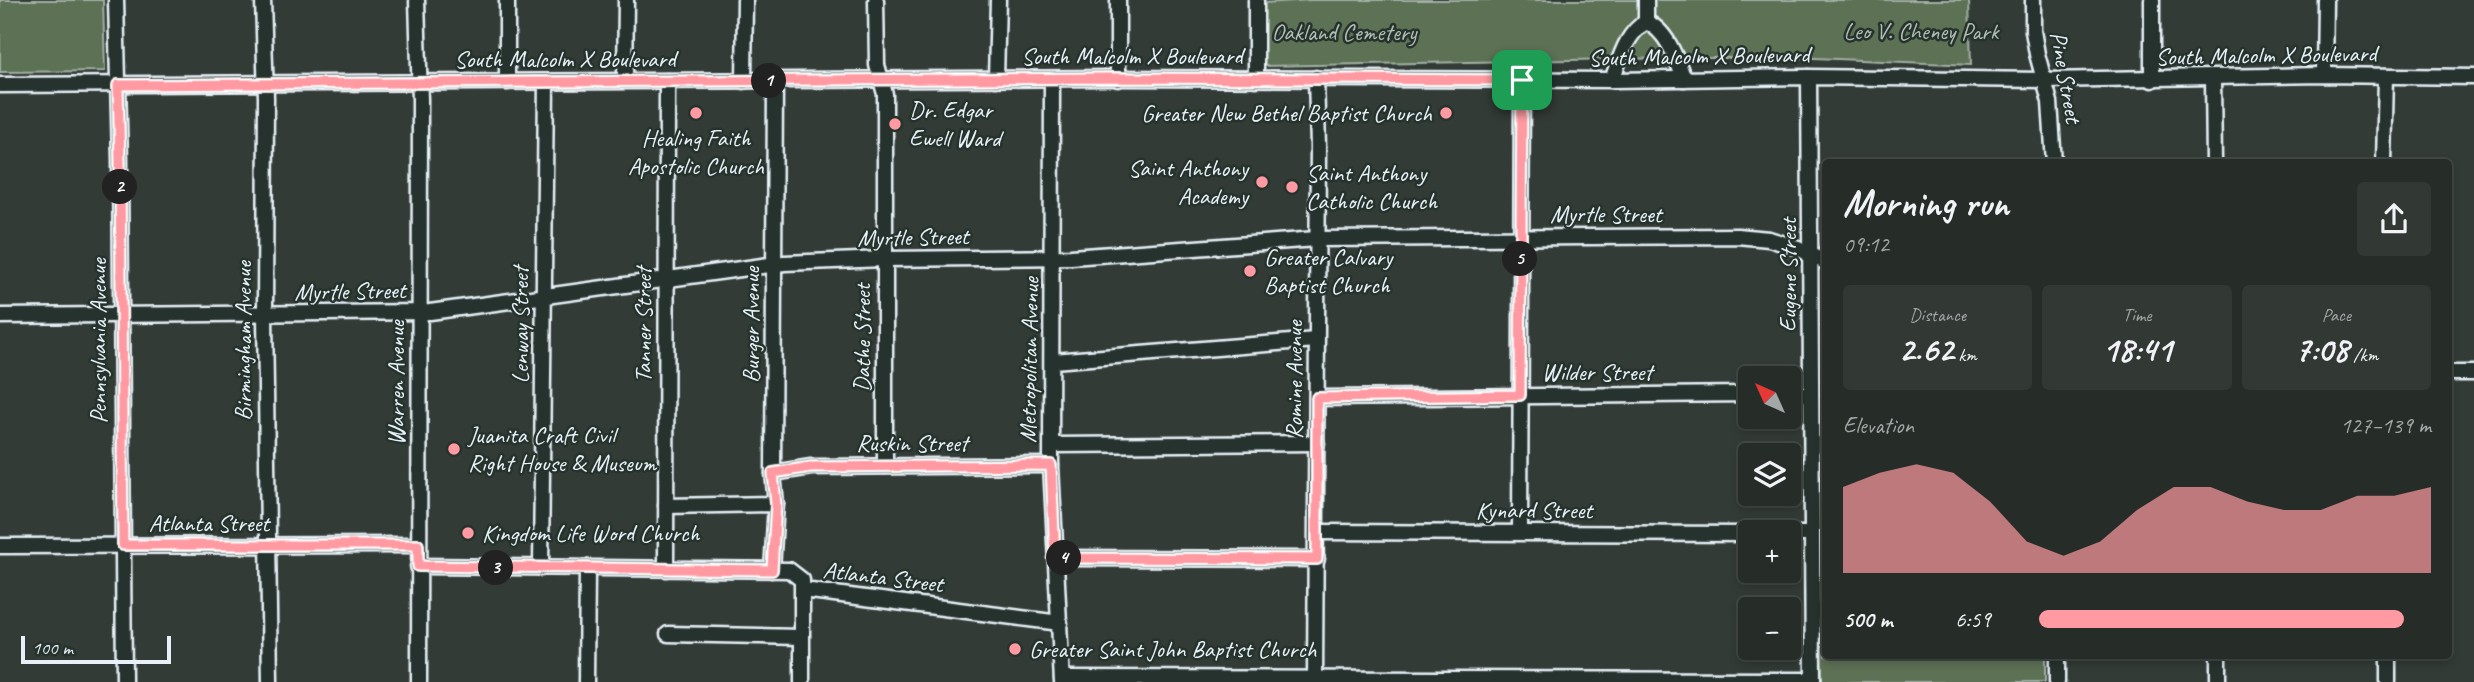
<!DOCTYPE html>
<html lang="en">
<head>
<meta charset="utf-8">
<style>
  :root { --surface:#262c28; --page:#323834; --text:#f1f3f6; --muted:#a4a7a8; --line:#424845; --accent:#ff9aa2 }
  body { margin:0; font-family:Caveat,sans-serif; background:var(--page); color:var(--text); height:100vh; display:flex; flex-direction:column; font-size:26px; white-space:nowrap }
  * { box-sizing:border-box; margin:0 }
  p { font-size:23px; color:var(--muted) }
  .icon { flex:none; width:38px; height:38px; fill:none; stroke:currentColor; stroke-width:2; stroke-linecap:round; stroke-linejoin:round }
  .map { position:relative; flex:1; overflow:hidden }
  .sheet { position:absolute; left:1822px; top:159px; width:630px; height:500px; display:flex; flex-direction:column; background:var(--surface); border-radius:7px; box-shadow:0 4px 10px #0003,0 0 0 2px var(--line) }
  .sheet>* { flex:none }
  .needle { width:46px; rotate:315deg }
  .controls { position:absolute; left:1738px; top:366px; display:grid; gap:14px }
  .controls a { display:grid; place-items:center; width:63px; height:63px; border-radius:7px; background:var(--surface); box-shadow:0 4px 10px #0003,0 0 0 2px var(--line); font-size:35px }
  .scale { position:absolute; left:21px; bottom:18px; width:150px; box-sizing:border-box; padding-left:7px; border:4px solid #e8f1f8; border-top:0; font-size:19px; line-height:24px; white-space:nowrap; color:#e8f1f8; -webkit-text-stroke:5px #26332d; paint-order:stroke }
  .pin { position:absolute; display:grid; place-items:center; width:60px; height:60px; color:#fff; margin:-30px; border-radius:14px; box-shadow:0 4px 10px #0006 }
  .km { position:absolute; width:35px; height:35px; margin:-18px; border-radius:50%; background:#222; color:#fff; font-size:19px; line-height:35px; text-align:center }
  .round { display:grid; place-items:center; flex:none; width:74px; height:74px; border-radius:7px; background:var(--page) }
  .overview { display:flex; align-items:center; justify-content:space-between; height:119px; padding:0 21px }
  h1 { font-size:38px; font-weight:600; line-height:52px }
  .figures { display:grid; grid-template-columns:repeat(3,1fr); gap:10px; height:119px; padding:7px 21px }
  .figures div { display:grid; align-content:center; border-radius:7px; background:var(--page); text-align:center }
  .figures b { font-size:35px; font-weight:600 }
  .figures small { font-size:19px; font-weight:400 }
  .figures p { font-size:19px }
  .chart { height:196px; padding:14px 21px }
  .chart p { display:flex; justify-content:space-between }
  .chart svg { width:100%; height:126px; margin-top:7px; fill:var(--accent); opacity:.7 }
  ul { padding:0 21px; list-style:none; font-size:23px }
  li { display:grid; grid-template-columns:112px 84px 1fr; align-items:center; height:52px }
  li i { height:18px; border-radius:9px; background:var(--accent) }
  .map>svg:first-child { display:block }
  .green { fill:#5d7154; stroke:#a2b1a6; stroke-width:2 }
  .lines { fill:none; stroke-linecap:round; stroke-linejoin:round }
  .minor-casing { stroke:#e8f1f8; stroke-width:19 }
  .minor { stroke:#26332d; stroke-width:14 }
  .route-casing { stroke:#fff; stroke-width:14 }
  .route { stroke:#ff9aa2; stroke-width:9 }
  .poi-dot { fill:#ff9aa2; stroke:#26332d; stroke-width:2.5 }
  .labels { text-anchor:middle; stroke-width:5; stroke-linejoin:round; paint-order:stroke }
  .park-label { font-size:24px; fill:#b0beb6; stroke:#26332d }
  .street-label { font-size:24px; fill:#e8f1f8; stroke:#26332d }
  .poi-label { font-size:24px; fill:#e8f1f8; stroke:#26332d; text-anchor:start }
</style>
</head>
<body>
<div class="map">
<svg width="2474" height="682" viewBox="0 0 2474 682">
  <rect width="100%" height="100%" fill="#333b36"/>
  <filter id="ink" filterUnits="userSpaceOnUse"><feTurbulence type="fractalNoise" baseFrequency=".0143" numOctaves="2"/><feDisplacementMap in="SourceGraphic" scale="14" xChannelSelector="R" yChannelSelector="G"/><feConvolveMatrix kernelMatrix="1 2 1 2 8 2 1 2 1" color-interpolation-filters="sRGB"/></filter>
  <g filter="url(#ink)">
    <g class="green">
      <polygon points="0,0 103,0 105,71 0,72"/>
      <polygon points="1311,0 1969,0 1971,65 1815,58 1676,58 1264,66 1263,3"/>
      <polygon points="1821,646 1825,646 1825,656 2045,656 2045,682 1822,682"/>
    </g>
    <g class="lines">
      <g class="minor-casing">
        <g id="minor">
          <polyline points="116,0 120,161 124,682"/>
          <polyline points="263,0 266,98 265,315 270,682"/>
          <polyline points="417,0 420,100 419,682"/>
          <polyline points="507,0 507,82"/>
          <polyline points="876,0 877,65 885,94 885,466"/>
          <polyline points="1256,0 1256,79"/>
          <polyline points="2033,0 2033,31 2037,54 2050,102 2054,163"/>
          <polyline points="2152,0 2152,80"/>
          <polyline points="1646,22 1646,0"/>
          <polyline points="2324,75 2325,0"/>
          <polyline points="1809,77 1813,682"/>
          <polyline points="2213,78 2214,163"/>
          <polyline points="996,79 998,0"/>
          <polyline points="1052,79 1051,465 1062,682"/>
          <polyline points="1118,79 1118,0"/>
          <polyline points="625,80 626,0"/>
          <path d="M1612 80C1620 59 1626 33 1646 22 1667 30 1677 60 1684 79"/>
          <polyline points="744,81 745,0"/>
          <polyline points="0,85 1112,78 1612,80 1809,77 2044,80 2324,75 2474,77"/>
          <polyline points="2384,163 2386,76"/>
          <polyline points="0,316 430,312 784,263 884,259 1071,257 1317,239 1737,236 1769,239 1798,248 1825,262"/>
          <polyline points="1053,361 1316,340"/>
          <polyline points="2448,373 2474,373"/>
          <polyline points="1788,394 1811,394"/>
          <polyline points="1317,398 1750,394"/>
          <polyline points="1052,445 1317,443"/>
          <polyline points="773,473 811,467 1051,465"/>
          <polyline points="666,506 776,504"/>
          <polyline points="1317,532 1750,534"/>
          <polyline points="1520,532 1522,80"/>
          <polyline points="1788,534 1812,534"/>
          <polyline points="0,546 418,545"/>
          <polyline points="1055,558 1317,559"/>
          <polyline points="418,566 789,570 802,580 802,682"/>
          <polyline points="541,568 546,82"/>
          <polyline points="666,569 667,81"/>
          <polyline points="772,570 776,504 773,473 775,81"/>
          <polyline points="803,590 1060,623"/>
          <polyline points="668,634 801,637"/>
          <polyline points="2218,656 2218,682"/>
          <polyline points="2388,656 2388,682"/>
          <polyline points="1062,678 1813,680"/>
          <polyline points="586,682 587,568"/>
          <polyline points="1315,682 1318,146 1316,78"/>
          <polyline points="2057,682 2057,656"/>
        </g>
      </g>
      <use href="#minor" class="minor"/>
    </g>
  </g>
  <g class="lines" filter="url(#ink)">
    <g class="route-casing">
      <polygon id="route" points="1112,78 1522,80 1520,395 1317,398 1317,559 1055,558 1051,465 811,467 773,473 776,504 772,570 418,566 418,545 123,545 120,162 118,85"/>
    </g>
    <use href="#route" class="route"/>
  </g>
  <g class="poi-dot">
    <circle cx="696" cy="113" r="7"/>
    <circle cx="1446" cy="113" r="7"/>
    <circle cx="895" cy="124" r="7"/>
    <circle cx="1262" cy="182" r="7"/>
    <circle cx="1292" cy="187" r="7"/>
    <circle cx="1250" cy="271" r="7"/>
    <circle cx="454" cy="449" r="7"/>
    <circle cx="468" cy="533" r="7"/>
    <circle cx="1015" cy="649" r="7"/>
  </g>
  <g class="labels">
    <g class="park-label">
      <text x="1921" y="39">Leo V. Cheney Park</text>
      <text x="1344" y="40">Oakland Cemetery</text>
    </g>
    <g class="street-label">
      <text transform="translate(2266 55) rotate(-1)" y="8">South Malcolm X Boulevard</text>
      <text x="1132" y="64">South Malcolm X Boulevard</text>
      <text transform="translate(1699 56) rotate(-1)" y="8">South Malcolm X Boulevard</text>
      <text x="565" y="67">South Malcolm X Boulevard</text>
      <text transform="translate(2066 77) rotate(80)" y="8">Pine Street</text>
      <text x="1606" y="222">Myrtle Street</text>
      <text transform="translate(913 237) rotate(-1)" y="8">Myrtle Street</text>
      <text transform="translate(1788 275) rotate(-90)" y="8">Eugene Street</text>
      <text transform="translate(350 291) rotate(-1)" y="8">Myrtle Street</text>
      <text transform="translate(520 325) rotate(-90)" y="8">Lenway Street</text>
      <text transform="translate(643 325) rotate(-90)" y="8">Tanner Street</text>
      <text transform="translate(751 325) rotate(-90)" y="8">Burger Avenue</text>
      <text transform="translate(862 338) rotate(-90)" y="8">Dathe Street</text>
      <text transform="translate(98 341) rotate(-90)" y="8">Pennsylvania Avenue</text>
      <text transform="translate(243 341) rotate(-90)" y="8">Birmingham Avenue</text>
      <text transform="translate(1029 360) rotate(-89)" y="8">Metropolitan Avenue</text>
      <text x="1597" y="380">Wilder Street</text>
      <text transform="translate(1294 380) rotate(-90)" y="8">Romine Avenue</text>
      <text transform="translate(396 383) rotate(-90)" y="8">Warren Avenue</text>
      <text x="912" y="451">Ruskin Street</text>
      <text x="1534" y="518">Kynard Street</text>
      <text x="209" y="531">Atlanta Street</text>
      <text transform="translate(883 577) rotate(7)" y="8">Atlanta Street</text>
    </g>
    <g class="poi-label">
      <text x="909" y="118">Dr. Edgar<tspan x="909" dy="28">Ewell Ward</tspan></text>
      <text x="1432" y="121" text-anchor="end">Greater New Bethel Baptist Church</text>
      <text x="696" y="146" text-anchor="middle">Healing Faith<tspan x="696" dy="28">Apostolic Church</tspan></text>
      <text x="1248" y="176" text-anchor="end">Saint Anthony<tspan x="1248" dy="28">Academy</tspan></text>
      <text x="1306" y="181">Saint Anthony<tspan x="1306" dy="28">Catholic Church</tspan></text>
      <text x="1264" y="265">Greater Calvary<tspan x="1264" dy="28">Baptist Church</tspan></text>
      <text x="468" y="443">Juanita Craft Civil<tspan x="468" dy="28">Right House &amp; Museum</tspan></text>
      <text x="482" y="541">Kingdom Life Word Church</text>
      <text x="1029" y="657">Greater Saint John Baptist Church</text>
    </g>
  </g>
</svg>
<div class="controls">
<a><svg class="needle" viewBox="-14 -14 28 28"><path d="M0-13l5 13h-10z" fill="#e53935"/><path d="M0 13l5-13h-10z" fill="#a4a7a8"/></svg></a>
<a><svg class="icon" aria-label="layers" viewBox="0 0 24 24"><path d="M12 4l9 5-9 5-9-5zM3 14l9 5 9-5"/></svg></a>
<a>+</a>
<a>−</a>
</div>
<div class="scale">100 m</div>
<div class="pin" style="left:1522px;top:80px;background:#1e9e55"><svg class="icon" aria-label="arrive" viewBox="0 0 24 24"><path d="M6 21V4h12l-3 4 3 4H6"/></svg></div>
<b class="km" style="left:769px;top:81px">1</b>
<b class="km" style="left:120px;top:187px">2</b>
<b class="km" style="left:496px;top:568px">3</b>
<b class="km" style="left:1064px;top:558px">4</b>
<b class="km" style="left:1520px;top:259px">5</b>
<section class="sheet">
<div class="overview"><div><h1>Morning run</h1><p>09:12</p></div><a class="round"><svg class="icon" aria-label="share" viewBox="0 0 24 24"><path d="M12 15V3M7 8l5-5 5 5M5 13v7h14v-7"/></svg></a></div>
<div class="figures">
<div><p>Distance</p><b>2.62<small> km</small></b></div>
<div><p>Time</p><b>18:41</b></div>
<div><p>Pace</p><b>7:08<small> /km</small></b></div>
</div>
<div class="chart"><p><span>Elevation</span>127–139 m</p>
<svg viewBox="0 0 160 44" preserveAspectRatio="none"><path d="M0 44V14L10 9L20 6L30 9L40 19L50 33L60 38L70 33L80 22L90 14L100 14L110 19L120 22L130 22L140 17L150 17L160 14V44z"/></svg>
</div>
<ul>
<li><b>500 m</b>6:59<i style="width:93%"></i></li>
</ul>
</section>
</div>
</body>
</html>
